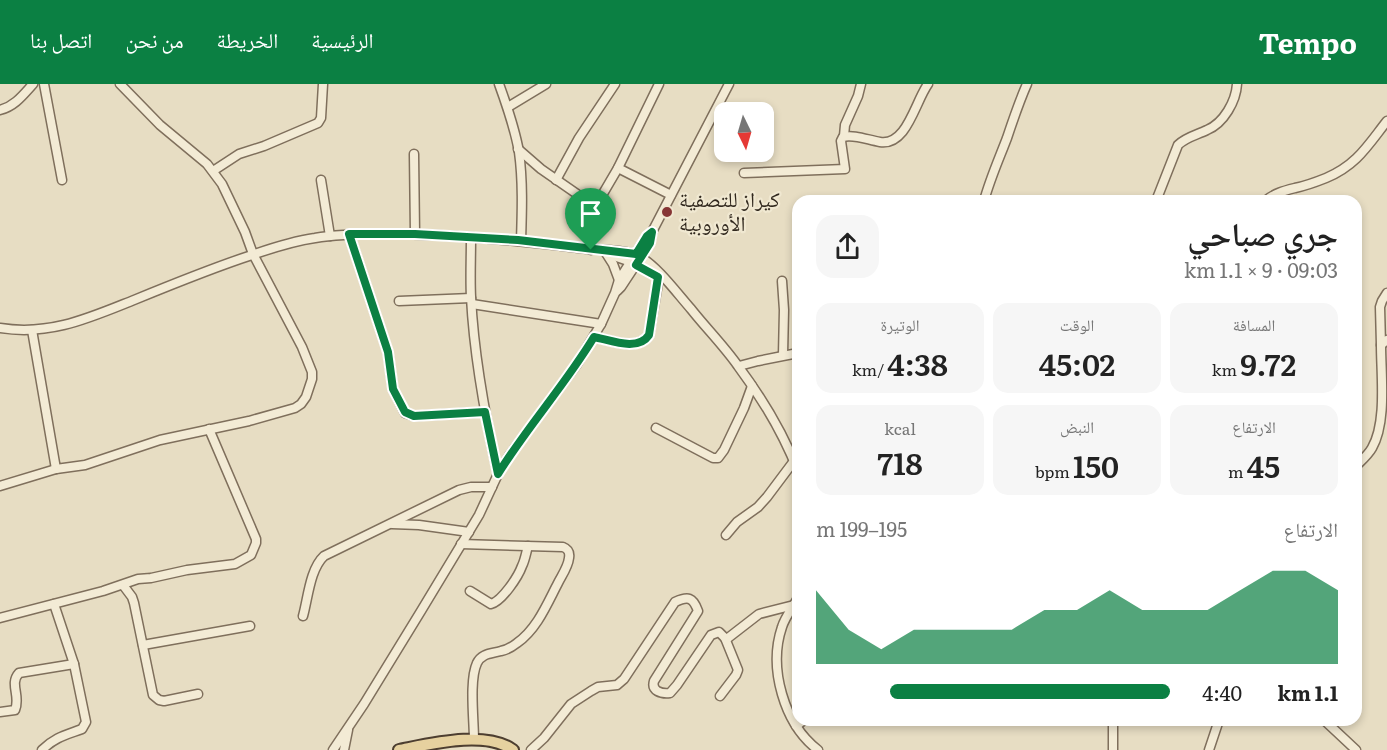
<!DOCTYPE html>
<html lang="ar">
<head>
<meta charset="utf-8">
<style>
  :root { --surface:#fff; --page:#f6f6f6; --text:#222; --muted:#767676; --accent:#0b8043 }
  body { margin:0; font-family:Literata,"Noto Naskh Arabic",serif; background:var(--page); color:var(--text); direction:rtl; height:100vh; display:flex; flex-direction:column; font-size:22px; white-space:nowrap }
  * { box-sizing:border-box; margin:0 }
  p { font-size:20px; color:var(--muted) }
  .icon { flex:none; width:33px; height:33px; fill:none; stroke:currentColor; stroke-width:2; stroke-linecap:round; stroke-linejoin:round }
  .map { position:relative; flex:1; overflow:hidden; direction:ltr }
  .drawer { position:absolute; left:792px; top:111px; width:570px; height:531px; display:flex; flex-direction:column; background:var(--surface); border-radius:18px; box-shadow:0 3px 9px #0003; direction:rtl }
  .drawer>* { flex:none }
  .needle { width:39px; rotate:175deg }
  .tools { position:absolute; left:714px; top:18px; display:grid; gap:12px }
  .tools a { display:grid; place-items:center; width:60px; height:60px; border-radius:12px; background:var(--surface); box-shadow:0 3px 9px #0003; font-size:30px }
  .pin { position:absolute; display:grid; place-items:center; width:51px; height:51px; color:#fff; margin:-62px -26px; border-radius:50% 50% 50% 0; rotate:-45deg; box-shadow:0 0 6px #0007 }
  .pin .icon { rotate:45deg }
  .round { display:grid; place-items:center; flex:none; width:63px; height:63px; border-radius:18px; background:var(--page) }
  .head { display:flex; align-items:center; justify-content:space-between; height:102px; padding:0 24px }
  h1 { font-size:33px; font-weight:600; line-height:45px }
  .figures { display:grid; grid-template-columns:repeat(3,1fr); gap:9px; height:102px; padding:6px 24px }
  .figures div { display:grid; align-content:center; border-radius:15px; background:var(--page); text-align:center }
  .figures b { font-size:30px; font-weight:600 }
  .figures small { font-size:16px; font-weight:400 }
  .figures p { font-size:16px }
  .chart { height:168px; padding:12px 24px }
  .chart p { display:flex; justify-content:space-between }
  .chart svg { width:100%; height:108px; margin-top:6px; fill:var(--accent); opacity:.7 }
  ul { padding:0 24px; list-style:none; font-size:20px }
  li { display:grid; grid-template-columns:96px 72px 1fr; align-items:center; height:45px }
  li i { height:15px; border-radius:8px; background:var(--accent) }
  header { display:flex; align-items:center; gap:36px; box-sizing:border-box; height:84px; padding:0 30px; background:var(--accent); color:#fff }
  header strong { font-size:28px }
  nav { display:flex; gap:33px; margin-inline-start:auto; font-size:21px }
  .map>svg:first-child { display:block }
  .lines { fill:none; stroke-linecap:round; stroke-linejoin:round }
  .minor-casing { stroke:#7f6f5c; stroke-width:11 }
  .major-casing { stroke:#4d3e30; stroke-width:14 }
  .minor { stroke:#f3ebd5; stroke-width:8 }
  .major { stroke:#e6d19f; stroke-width:10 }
  .route-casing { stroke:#fff; stroke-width:12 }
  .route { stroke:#0b8043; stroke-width:8 }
  .poi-dot { fill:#863534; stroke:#f0e8d1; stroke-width:2 }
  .labels { text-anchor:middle; stroke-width:4.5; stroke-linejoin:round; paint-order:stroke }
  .poi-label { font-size:21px; fill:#31281e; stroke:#f0e8d1; text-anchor:start }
</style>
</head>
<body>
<header>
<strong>Tempo</strong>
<nav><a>الرئيسية</a><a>الخريطة</a><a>من نحن</a><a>اتصل بنا</a></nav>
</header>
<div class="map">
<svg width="1387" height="666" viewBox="0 0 1387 666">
  <rect width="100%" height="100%" fill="#e7ddc3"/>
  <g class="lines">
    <g class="minor-casing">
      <g id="minor">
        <polyline points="44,0 62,96"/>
        <path d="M499 0C507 22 515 45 519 68 523 97 522 127 521 157"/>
        <polyline points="508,23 546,0"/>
        <path d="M0 26C15 22 23 11 33 0"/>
        <polyline points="844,52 845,41 858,12 861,0"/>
        <polyline points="518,65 541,85 577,110 585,119 594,125"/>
        <polyline points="414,70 415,150"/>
        <polyline points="618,84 671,111"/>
        <polyline points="213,87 239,70 264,62 318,39 321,34 323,0"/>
        <path d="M744 89 845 85 841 57 843 53C854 50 868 56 880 58 907 62 915 18 928 0"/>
        <polyline points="321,96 330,152"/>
        <polyline points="556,96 579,54 615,0"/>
        <path d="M984 117C990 95 999 75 1007 54 1013 36 1019 18 1027 0"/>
        <path d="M1156 117 1178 61C1186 53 1197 51 1207 46 1224 39 1236 17 1237 0"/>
        <path d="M1265 117C1275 109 1283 107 1295 104 1305 102 1316 98 1326 94 1357 81 1368 61 1387 37"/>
        <polyline points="349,150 388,268 393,305 405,329 414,332 485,328"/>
        <path d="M471 154C471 174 470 194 471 213 474 273 485 332 498 390"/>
        <polyline points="591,166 591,138 594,125 618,84 659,0"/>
        <polyline points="606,169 613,180 619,196"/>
        <polyline points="608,170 631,178 661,194"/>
        <polyline points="782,197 784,226 783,271"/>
        <polyline points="617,207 621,203 650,159 652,148 665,123 729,0"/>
        <polyline points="1387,209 1382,217 1380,223 1381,261 1387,256"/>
        <polyline points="399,217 471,214"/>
        <polyline points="472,220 601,240"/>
        <path d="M0 244C50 252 89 234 134 216 173 200 212 184 252 171 272 164 294 157 315 154 338 150 361 150 384 150 449 150 515 156 579 164 595 166 626 165 639 172 658 183 676 208 691 225 706 244 724 262 738 282 762 314 783 349 798 387"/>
        <polyline points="32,246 56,385 85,381 160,356 249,337 295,324 301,320 306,313 312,295 312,288 302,263 253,170 245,148 222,100 207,80 160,41 120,0"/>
        <path d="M594 253C610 256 638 268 649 251L659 193"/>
        <polyline points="739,282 758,277 798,269"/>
        <polyline points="656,344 713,374 718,374 724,366 744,324 752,302"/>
        <path d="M1356 382C1362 376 1368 371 1372 364 1387 338 1381 291 1381 261"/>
        <polyline points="0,402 56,385"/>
        <polyline points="392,440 419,441 469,448"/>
        <polyline points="726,451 737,438 758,423 767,413 794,377"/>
        <path d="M461 460 563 463C568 465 570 468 569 474 568 483 562 491 558 499 547 520 537 545 517 559 512 563 506 566 501 567 491 570 482 569 477 579 469 596 474 636 474 656"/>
        <polyline points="123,501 132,513 134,519 153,611 159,616 164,617 198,610"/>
        <path d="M470 507 491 520C502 517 518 493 522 482 525 476 526 469 528 462"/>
        <path d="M798 514C793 523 785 533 782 543 768 584 784 640 818 666"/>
        <path d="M303 532C308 514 310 485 324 472L459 406 471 403H492"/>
        <polyline points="0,534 103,507 138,495 151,494 187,486 235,480 251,471 256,459 256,455 209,345"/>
        <polyline points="143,561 250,542"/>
        <polyline points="720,612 736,591 738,586 725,554"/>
        <path d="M0 628 15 626C21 612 9 600 19 589L74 580"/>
        <polyline points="1324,636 1356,666"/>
        <polyline points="796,642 804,636"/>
        <path d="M42 666C55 653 66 651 82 645L86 638 74 580 54 520"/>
        <polyline points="333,666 364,620 421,527 479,431 498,390 509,372 577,280 601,240 615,209 619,196 645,155 652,148"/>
        <polyline points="344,666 348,646"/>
        <path d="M531 666 544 654 571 620 591 607 598 603 617 601 624 595 675 518C688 512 693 513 698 527L654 597C651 607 661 610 670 609L677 601 711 551 719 548 725 554H728L759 530 794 521"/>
        <polyline points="1113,666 1113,636"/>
        <polyline points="1209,666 1219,636"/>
      </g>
    </g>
    <g class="major-casing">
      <path id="major" d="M399 666C430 660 486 646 513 666"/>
    </g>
    <use href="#minor" class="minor"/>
    <use href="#major" class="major"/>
  </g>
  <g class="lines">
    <g class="route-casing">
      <path id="route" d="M652 148 650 159 636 181 658 193 649 251C638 268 610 256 594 253 565 301 527 343 498 390L485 328 414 332 405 328 393 305 388 268 349 150H415L518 156 636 170 647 152Z"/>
    </g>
    <use href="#route" class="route"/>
  </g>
  <circle class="poi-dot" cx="667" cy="128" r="6"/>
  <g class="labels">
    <g class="poi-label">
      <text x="679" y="123">كيراز للتصفية<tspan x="679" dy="24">الأوروبية</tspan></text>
    </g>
  </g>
</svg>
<div class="tools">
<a><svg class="needle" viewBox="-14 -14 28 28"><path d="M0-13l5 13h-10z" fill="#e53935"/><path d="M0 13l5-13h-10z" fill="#767676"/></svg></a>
</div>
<div class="pin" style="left:591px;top:166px;background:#1e9e55"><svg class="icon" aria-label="arrive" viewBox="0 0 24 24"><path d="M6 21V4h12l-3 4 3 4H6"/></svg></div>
<section class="drawer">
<div class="head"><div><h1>جري صباحي</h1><p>09:03 · 9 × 1.1 km</p></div><a class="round"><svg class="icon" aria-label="share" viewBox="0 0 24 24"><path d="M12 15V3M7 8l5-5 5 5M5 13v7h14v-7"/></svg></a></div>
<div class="figures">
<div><p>المسافة</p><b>9.72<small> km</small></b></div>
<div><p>الوقت</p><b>45:02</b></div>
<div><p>الوتيرة</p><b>4:38<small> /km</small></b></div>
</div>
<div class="figures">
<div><p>الارتفاع</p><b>45<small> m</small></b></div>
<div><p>النبض</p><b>150<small> bpm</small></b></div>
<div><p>kcal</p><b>718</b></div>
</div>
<div class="chart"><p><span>الارتفاع</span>195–199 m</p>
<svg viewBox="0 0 160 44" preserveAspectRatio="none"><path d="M0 44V14L10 30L20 38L30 30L40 30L50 30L60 30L70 22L80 22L90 14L100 22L110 22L120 22L130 14L140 6L150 6L160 14V44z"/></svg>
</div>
<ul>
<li><b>1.1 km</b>4:40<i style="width:79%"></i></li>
</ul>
</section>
</div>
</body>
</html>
